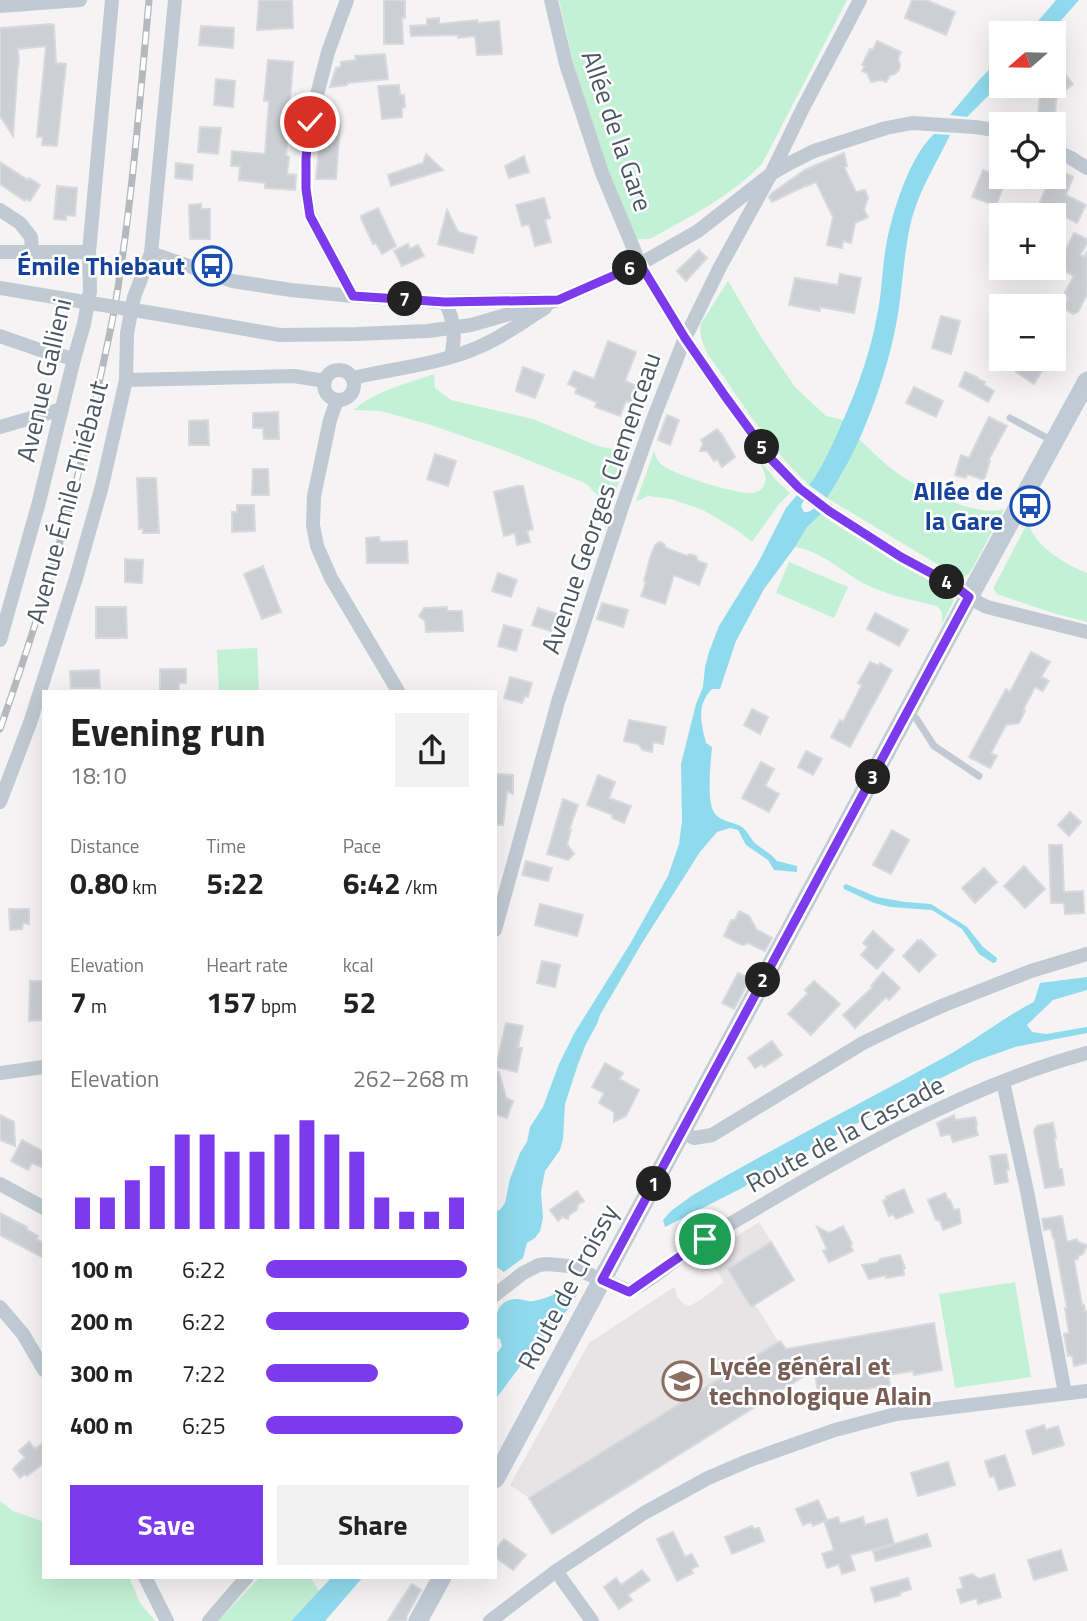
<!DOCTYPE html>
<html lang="en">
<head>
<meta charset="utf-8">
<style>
  :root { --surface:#fff; --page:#f2f2f2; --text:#222; --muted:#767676; --accent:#7c3aed }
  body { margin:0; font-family:"Titillium Web",sans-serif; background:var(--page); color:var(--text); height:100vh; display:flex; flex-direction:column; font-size:26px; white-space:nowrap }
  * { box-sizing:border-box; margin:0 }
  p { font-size:23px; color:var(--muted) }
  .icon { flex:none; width:38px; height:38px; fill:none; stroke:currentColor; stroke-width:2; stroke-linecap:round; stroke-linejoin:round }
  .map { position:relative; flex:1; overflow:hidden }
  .sheet { position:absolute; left:42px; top:690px; width:455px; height:889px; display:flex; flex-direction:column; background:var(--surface); border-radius:0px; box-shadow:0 7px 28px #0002 }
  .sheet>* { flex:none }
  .needle { width:46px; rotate:250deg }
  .buttons { position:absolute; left:989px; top:21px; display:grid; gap:14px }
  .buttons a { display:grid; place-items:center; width:77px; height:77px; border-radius:0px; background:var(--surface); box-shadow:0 7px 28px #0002; font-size:35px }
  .pin { position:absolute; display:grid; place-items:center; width:60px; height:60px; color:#fff; margin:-30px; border:4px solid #fff; border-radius:50%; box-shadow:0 2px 7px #0007 }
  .km { position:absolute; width:35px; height:35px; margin:-18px; border-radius:50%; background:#222; color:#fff; font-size:19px; line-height:35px; text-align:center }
  .round { display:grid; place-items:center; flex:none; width:74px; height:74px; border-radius:0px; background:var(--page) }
  .overview { display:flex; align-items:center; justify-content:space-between; height:119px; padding:0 28px }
  h1 { font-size:38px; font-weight:700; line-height:52px }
  .stats { display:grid; grid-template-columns:repeat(3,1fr); gap:10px; height:119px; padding:7px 28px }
  .stats div { display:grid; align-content:center }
  .stats b { font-size:30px; font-weight:700 }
  .stats small { font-size:19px; font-weight:400 }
  .stats p { font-size:19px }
  .chart { height:196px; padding:14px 28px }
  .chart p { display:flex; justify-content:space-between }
  .chart svg { width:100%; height:126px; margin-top:7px; stroke:var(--accent); stroke-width:6 }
  .cta { display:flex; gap:14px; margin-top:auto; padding:14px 28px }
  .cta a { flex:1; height:80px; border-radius:0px; background:var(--accent); color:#fff; font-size:28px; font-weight:700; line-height:80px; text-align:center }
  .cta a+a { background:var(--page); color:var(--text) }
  ul { padding:0 28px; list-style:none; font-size:23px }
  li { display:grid; grid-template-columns:112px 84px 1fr; align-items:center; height:52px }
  li i { height:18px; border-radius:9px; background:var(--accent) }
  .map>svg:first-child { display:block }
  .education { fill:#e6e4e5 }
  .green { fill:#c3f1d5 }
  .water { fill:#90daee }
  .building { fill:#cdcfd5; stroke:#d7d9de; stroke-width:2 }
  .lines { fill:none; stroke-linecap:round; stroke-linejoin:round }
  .lane { stroke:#c1cad2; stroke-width:7 }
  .street { stroke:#c1cad2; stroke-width:14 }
  .secondary { stroke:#c1cbd6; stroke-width:19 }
  .rail-casing { stroke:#b5b8bd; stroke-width:7 }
  .rail { stroke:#fff; stroke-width:4.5; stroke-dasharray:13; stroke-linecap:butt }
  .street-bridge { stroke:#c1cad2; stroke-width:14 }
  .route-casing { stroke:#fff; stroke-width:14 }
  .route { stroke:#7c3aed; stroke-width:9 }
  .labels { text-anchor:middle; stroke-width:5; stroke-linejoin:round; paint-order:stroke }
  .street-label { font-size:26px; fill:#4a5661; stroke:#fff }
  .transit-label { font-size:26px; font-weight:bold; fill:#164399; stroke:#fff; text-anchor:end }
  .education-label { font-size:26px; font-weight:bold; fill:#785e54; stroke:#fff; text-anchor:start }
</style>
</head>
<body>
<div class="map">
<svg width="1087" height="1621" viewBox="0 0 1087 1621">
  <rect width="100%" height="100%" fill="#f5f3f3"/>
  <polygon class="education" points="759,1222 795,1280 755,1304 778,1341 786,1349 934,1323 942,1370 914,1375 913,1371 889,1375 890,1385 819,1397 815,1376 802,1377 552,1534 529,1498 510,1485 589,1343 674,1287 678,1298 684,1304 690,1306 703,1298 724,1282 707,1255"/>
  <g class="green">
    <path d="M559 0H847L762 164C730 197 689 217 650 239H636L602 155 574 66Z"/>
    <path d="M728 281 761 337 795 387 826 416 844 420 818 473 809 485C768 447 739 398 707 353L701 338 700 325Z"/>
    <path d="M434 374 435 388 451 400 533 419 598 446 618 450 632 444 610 507 585 483 503 450 431 425 381 411 354 410C376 390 407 384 434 374Z"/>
    <path d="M859 439C871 450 882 462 896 472 918 489 977 518 1004 509L970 573 964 577 957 576 827 498 840 478Z"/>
    <path d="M654 451C656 457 657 461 662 465 675 475 737 495 753 493 758 492 763 489 765 483 768 475 760 464 757 457L776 480 790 493 779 504 752 542 737 530 703 510 671 499 648 496 636 502Z"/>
    <path d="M822 513 827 519 895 562 946 590 954 600 942 624V612L937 606C912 600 886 595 863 583 840 570 821 551 795 547L807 527Z"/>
    <path d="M1028 522C1033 545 1066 565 1087 573V622L1053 613 997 594 994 590V587Z"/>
    <polygon points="789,562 848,587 834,618 776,593"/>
    <polygon points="257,648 259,691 219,691 217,650"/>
    <polygon points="1015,1282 1031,1377 955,1388 939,1294"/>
    <polygon points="0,1501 13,1511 44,1522 44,1577 129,1577 140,1603 155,1621 0,1621"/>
    <polygon points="260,1577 310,1577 319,1591 291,1621 218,1621"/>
  </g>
  <g class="water">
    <polygon points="1056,0 1079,0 1050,33 1028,33"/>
    <polygon points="1001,58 1001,83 967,117 950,115 980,79"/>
    <path d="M934 134 950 135C937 162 920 189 912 218 904 249 903 282 898 314 888 374 861 448 827 498L809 485C819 473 826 457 833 443 852 402 869 360 877 316 882 293 882 269 886 246 892 213 909 157 934 134Z"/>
    <path d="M797 495 804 500 801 506 804 512H808L815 508 822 513 807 527 795 547 764 589 736 641 720 689H712C696 705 701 723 706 743L712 747C711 761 705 807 717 816 724 822 734 822 742 827 748 831 750 839 756 844 763 850 771 853 777 861L797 866V872L774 870 768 860 746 845 738 830 730 828 717 832 700 852 642 943 600 1015 597 1024 586 1044 578 1064 565 1104 563 1139 560 1150 545 1171 541 1192 543 1218 540 1231 535 1238 527 1243 523 1258 504 1272 495 1266V1211L500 1210 505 1203 510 1179 520 1153 527 1142 530 1127 543 1107 559 1064 575 1032 630 944 668 876 679 844 682 821 681 764 696 704 703 687 705 667 709 652 719 626 758 563 786 508Z"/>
    <polygon points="846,884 877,897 905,902 931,904 967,927 983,947 997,958 996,962 993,963 979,954 962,929 932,910 890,907 874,903 844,889 843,886"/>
    <path d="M1087 977V990L1053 1000 1027 1025 1032 1032 1046 1034 1087 1027V1033L1015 1047 973 1062 915 1091 740 1189 665 1227 663 1220 671 1211 693 1195C775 1147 860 1104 943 1058 975 1041 1002 1018 1034 1002L1040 983Z"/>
    <path d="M572 1282 578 1292 570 1307 533 1349 495 1400V1356L502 1346 500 1339 495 1337C495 1321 494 1300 516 1299 522 1299 527 1302 533 1301 547 1299 561 1292 572 1282Z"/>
    <polygon points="332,1577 363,1577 325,1621 291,1621"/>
  </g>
  <g class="building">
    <polygon points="259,0 292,0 293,28 257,30"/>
    <polygon points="384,0 405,0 405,18 402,18 403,44 384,44"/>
    <polygon points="912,0 926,0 955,12 946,35 905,18"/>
    <polygon points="439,18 439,24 477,20 478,23 499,21 502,54 477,55 475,36 458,38 458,35 411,36 410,26 427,25 427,19"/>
    <polygon points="51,24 54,25 56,63 66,64 57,146 42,145 43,137 37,137 46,46 18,49 19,64 18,64 13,136 0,116 0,28"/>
    <polygon points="201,26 234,28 233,48 199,45"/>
    <polygon points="877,41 901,52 898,59 900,65 899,70 895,74 890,75 886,82 881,80 871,82 867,73 862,71 865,66 862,65 870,49 873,50"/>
    <polygon points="385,54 388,79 347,83 347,85 330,87 336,68 341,67 341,62 356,60 355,56"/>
    <polygon points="268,60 293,62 286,155 289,157 287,174 296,175 295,190 265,188 265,183 239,180 240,166 231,166 232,151 265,154 269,101 264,101"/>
    <polygon points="1062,70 1073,84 1059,95 1056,100 1055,118 1038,117 1040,94 1044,86 1054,86 1054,77"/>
    <polygon points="216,79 235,81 233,107 214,105"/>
    <polygon points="399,85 400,95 404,95 405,107 402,108 402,117 382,119 378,86"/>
    <polygon points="340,124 336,179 316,179 321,127"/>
    <polygon points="200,127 221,128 218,154 198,152"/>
    <polygon points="844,153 847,166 844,167 856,192 865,190 868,198 864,210 868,217 855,223 851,243 843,241 842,248 827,245 833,217 816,182 807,186 807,185 772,202 769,197 772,193 805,170"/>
    <polygon points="426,154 443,170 391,186 388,175 423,163"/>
    <polygon points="524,156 529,172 509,178 505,166"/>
    <polygon points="0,162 28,180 29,178 40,185 30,201 26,199 25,201 0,184"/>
    <polygon points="176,163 193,165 192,180 175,178"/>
    <polygon points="1055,167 1073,177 1066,195 1086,205 1077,223 1039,204 1051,177 1054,177"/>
    <polygon points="983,170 1006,179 996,206 972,197"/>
    <polygon points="57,186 77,188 75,216 66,215 66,220 54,219"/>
    <polygon points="544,198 550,218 545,220 551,242 535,246 529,224 522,226 516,205"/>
    <polygon points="201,204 201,209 210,209 210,239 190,239 189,205"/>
    <polygon points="378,208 396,246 382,254 376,243 373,244 361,218 362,218 361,216"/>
    <polygon points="447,210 458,232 477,237 473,253 438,244"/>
    <polygon points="1074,233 1087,239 1087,243 1080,255 1084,257 1087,252 1087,294 1078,312 1073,314 1063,308 1068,298 1064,296 1066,290 1074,276 1057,267"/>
    <polygon points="408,244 410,249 418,245 424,256 402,266 394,251"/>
    <polygon points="699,250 707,258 686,281 677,271"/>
    <polygon points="840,274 861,278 854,313 820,307 820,311 789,305 795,278 838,285"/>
    <polygon points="941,316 960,321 951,354 932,348"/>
    <polygon points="608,341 636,352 625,381 639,387 632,404 626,401 620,416 595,407 597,402 575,393 577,388 568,384 574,371 594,379"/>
    <polygon points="1024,359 1038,359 1046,364 1034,384 1016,372"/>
    <polygon points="523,367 544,375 535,398 516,391 517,386"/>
    <polygon points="965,372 977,377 976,378 985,382 984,385 994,391 988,402 959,386"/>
    <polygon points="914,387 943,401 936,417 906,403"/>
    <polygon points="278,412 279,439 264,439 263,428 253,428 253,413"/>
    <polygon points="667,415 679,420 670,445 658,440"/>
    <polygon points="989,417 1007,426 988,461 990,461 984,480 967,474 966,478 955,475 961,455 969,458"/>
    <polygon points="208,420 209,445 189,445 189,421"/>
    <polygon points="717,429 720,433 721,433 735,457 722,467 717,459 714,461 707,451 700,451 703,443 701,440"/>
    <polygon points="435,454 456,461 448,486 427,479"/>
    <polygon points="253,469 268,469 269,495 252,495"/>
    <polygon points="137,478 156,478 159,533 143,533 143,529 139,529"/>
    <polygon points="517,486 523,486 533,529 527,531 530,542 517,545 515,533 504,536 494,492"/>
    <polygon points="237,505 254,505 255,531 232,532 232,512 237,512"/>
    <polygon points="379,537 380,542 407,541 408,563 367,563 366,538"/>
    <polygon points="660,542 664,544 666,548 687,556 690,554 696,556 698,561 707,564 699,585 674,575 665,604 641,596 646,582 644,581 650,558 655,545"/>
    <polygon points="125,559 143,560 142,583 125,582"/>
    <polygon points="263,566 281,612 262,619 244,574"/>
    <polygon points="498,573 517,580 511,597 492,591"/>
    <polygon points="602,603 628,610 623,627 597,619"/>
    <polygon points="96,607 126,607 127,638 96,638"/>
    <polygon points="447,607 447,611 462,611 463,631 426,632 425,621 419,616 424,608"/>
    <polygon points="538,608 557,614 551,631 532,625"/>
    <polygon points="875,613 908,630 899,646 867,629"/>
    <polygon points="504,625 522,630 516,651 498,646"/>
    <polygon points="1031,652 1050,662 1041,677 1049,681 1043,691 1035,687 1023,710 1025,711 1019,723 1006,725 991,753 997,756 990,768 969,757 1006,689 1010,692"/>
    <polygon points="870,662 879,666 880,663 892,670 850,747 831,737 840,720 843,722 862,685 858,683"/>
    <polygon points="160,669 186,669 186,683 179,683 179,691 160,691"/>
    <polygon points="99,670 100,688 71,688 70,671"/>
    <polygon points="510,677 532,683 528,697 525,696 522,703 504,698"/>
    <polygon points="752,709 768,717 760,734 744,725"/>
    <polygon points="629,720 666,727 663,744 653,742 652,752 643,750 638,744 624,741"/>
    <polygon points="806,751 822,759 813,775 798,767"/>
    <polygon points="761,762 774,769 765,786 779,794 769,812 742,798"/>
    <polygon points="495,774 513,775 513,794 507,791 503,825 495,825"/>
    <polygon points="598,775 615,782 609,798 631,806 624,823 612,818 613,815 587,805"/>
    <polygon points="563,799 578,805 569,830 571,830 567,844 574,854 568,860 547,854"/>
    <polygon points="1070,812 1081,822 1069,836 1058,825"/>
    <polygon points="892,830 909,840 891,874 873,865"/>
    <polygon points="1049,845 1062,845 1064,892 1083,891 1084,913 1065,914 1064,903 1051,903"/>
    <polygon points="526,861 552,868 548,881 522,875"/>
    <polygon points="1024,866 1045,889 1025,908 1004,886"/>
    <polygon points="984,868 997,882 975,903 962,888"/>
    <polygon points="540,904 583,915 577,936 535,925"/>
    <polygon points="9,909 29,909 29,924 23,923 22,929 10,930"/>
    <polygon points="739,911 749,916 757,930 772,938 765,951 748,943 743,945 740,944 724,936 731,920 735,920"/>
    <polygon points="873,931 894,950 877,969 861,955 868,947 863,943"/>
    <polygon points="918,940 920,942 921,940 936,955 919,972 903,956"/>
    <polygon points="542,961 560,965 555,987 537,983"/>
    <polygon points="883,972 900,988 889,1000 886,997 855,1028 843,1015 873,987 871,986"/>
    <polygon points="738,973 750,979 734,1009 722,1003"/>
    <polygon points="30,981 44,981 44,1020 29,1021"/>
    <polygon points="814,981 840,1004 811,1035 788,1014 808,993 805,990"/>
    <polygon points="506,1023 523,1026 518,1047 522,1048 517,1072 496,1067"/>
    <polygon points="772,1041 782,1055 764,1067 762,1064 755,1068 748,1058"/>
    <polygon points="605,1063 623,1073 619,1079 639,1090 626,1116 614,1122 614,1112 599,1103 604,1093 592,1087"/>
    <polygon points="495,1072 499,1072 506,1098 513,1101 507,1118 495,1114"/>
    <polygon points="0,1115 14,1122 15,1146 0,1140"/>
    <polygon points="954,1115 955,1120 975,1117 977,1124 976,1127 978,1135 953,1142 950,1134 941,1136 937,1123"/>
    <polygon points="1053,1123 1056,1138 1054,1138 1059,1169 1062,1169 1064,1185 1045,1188 1034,1131 1037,1126"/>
    <polygon points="22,1140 44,1152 44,1168 32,1163 28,1170 11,1161"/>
    <polygon points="1006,1154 1009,1169 1006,1170 1008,1182 995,1184 990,1156"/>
    <polygon points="904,1189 913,1212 896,1219 893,1214 889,1216 883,1201 887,1199 886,1197"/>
    <polygon points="577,1191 584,1201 578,1204 577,1210 569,1215 568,1219 562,1217 558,1221 550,1210"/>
    <polygon points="945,1193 948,1200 950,1200 954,1210 959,1209 961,1223 943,1230 940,1221 936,1220 928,1200"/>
    <polygon points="0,1213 27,1227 26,1229 38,1236 36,1239 44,1243 44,1258 0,1235"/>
    <polygon points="1062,1216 1067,1242 1077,1239 1078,1242 1087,1245 1083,1254 1078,1256 1078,1259 1074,1260 1082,1305 1084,1305 1085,1311 1087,1312 1087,1363 1074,1366 1072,1355 1068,1356 1064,1334 1069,1333 1065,1308 1067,1308 1054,1238 1053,1238 1051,1229 1044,1230 1042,1219"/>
    <polygon points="843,1226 852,1244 850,1245 853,1251 829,1262 823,1251 827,1249 817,1227 829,1233"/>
    <polygon points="771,1242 794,1280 751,1307 728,1269"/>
    <polygon points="900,1255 905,1268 903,1268 904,1275 886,1278 886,1275 869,1279 862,1265 875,1263 880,1261 880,1259"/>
    <polygon points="934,1323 942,1370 914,1375 913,1371 888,1375 890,1385 819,1397 814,1370 552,1534 529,1498 780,1341 786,1349"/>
    <polygon points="1044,1425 1046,1430 1058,1426 1064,1445 1033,1454 1026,1431"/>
    <polygon points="29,1442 35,1449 44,1442 44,1463 27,1476 25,1474 20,1478 13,1469 25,1457 19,1451"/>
    <polygon points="1005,1455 1015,1485 999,1490 994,1476 990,1477 985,1461"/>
    <polygon points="948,1462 955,1485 918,1496 911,1473"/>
    <polygon points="818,1500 827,1520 825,1521 838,1517 840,1524 863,1517 865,1525 887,1519 894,1544 850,1555 855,1570 842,1574 839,1564 827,1568 822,1554 834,1550 824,1521 813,1526 811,1522 803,1525 796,1509"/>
    <polygon points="752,1526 754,1529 759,1528 764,1541 732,1554 725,1537"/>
    <polygon points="673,1532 685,1557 692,1554 698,1566 691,1569 693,1573 677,1581 657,1539"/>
    <polygon points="927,1534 931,1546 876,1561 873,1551"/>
    <polygon points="504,1539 526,1555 513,1570 495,1557 495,1550"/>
    <polygon points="1061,1550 1067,1570 1034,1580 1028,1560"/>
    <polygon points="642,1570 650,1580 628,1595 632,1600 619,1609 604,1587 616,1578 621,1585"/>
    <polygon points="972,1574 979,1579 994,1574 1001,1597 978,1604 977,1598 961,1603 957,1590 963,1588 960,1578"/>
    <polygon points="908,1578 911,1589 899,1593 900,1595 875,1602 871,1588"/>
    <polygon points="412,1584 421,1590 407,1615 406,1621 388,1621 395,1609"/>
  </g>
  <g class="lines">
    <g class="lane">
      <polyline points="1010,418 1051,440"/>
      <polyline points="908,712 916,718 934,746 979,776"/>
    </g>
    <g class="street">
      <polyline points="347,0 328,52 310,122 306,158 306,189 310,216 353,296"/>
      <polyline points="551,0 566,64 602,173 640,264 685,338 725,396 771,459 799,488 829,511 901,557 955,586 979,603 987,607 1087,632"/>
      <polyline points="0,6 80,0"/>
      <polyline points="1054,150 1071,158 1087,168"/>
      <polyline points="0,210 20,223 31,237 32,251"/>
      <polyline points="0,252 89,252"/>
      <polyline points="151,253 232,281 291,290 353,296 438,302 539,300"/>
      <polyline points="0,288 60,298"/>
      <path d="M445 302C454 319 456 337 451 356"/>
      <polyline points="158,314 280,335 358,334 428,331 471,325 558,300 640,264 698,231 771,174 790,163 814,151 886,128 912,123 975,127 1001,131"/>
      <polyline points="0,336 40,350 74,359"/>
      <circle cx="339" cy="385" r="15"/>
      <path d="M353 378C390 369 439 364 474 349 500 339 522 322 545 308"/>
      <polyline points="126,380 294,376 325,381"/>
      <polyline points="337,400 330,420 314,496 313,525 317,546 331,578 398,691"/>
      <polyline points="0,427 62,409"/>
      <polyline points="0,640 39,502 74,359 84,324 90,291 89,252 112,0"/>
      <polyline points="0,802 30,723 76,578 102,486 126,380 127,333 134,297 151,253 175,0"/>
      <polyline points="495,930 558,702 624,501 655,414 685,338 720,267 771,174 803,108 860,0"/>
      <polyline points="0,1073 44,1067"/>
      <polyline points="1003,1082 1027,1191 1065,1393"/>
      <polyline points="682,1132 694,1138 712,1135 863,1043 904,1023 944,1005 1031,971 1087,954"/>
      <polyline points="0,1184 44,1208"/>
      <path d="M495 1295 523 1273 539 1265 547 1264 569 1266 629 1291C656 1279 682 1252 708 1237 829 1166 951 1090 1087 1053"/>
      <polyline points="0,1307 23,1334 44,1370"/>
      <polyline points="556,1571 592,1621"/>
      <polyline points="145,1577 167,1621"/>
      <polyline points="209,1621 247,1577"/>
      <polyline points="490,1621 556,1571 644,1513 708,1478 750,1460 835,1430 896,1414 1087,1391"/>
    </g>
    <g class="secondary">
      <polyline points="495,1479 969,597 1087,381"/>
      <polyline points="418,1621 442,1577"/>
    </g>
    <g class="rail-casing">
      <path id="rail" d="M0 729C39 618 74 504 98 388 104 359 111 330 116 300 132 201 140 100 149 0"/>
    </g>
    <use href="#rail" class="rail"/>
    <polyline class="street-bridge" points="60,298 158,314"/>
  </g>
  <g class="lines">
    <g class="route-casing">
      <polyline id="route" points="310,122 306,158 306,189 310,216 353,296 445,302 558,300 640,264 685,338 725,396 771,459 799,488 829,511 901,557 955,586 969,597 602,1280 629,1292 705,1239"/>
    </g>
    <use href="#route" class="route"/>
  </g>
  <defs>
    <g id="bus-ring" transform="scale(2.0125)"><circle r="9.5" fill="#fff" stroke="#1a4fb4" stroke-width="1.5"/><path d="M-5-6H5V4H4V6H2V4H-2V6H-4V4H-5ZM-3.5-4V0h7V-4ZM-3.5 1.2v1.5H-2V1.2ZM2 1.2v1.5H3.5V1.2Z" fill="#1a4fb4"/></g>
    <g id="school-ring" transform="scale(2.0125)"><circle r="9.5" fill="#fff" stroke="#8d6e63" stroke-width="1.5"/><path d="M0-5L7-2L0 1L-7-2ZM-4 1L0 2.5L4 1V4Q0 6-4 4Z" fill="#8d6e63"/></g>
  </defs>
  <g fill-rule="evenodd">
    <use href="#bus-ring" x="212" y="266"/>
    <use href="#bus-ring" x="1030" y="506"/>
    <use href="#school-ring" x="682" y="1381"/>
  </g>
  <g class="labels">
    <g class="street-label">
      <text transform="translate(617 131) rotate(71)" y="9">Allée de la Gare</text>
      <text transform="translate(44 380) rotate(-77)" y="9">Avenue Gallieni</text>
      <text transform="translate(67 502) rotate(-75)" y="9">Avenue Émile Thiébaut</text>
      <text transform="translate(601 503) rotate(-71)" y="9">Avenue Georges Clemenceau</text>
      <text transform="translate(845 1134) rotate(-28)" y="9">Route de la Cascade</text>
      <text transform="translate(568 1287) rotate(-62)" y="9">Route de Croissy</text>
    </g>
    <g class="transit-label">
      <text x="185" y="275">Émile Thiebaut</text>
      <text x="1003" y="500">Allée de<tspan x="1003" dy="30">la Gare</tspan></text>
    </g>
    <g class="education-label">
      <text x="709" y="1375">Lycée général et<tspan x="709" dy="30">technologique Alain</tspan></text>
    </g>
  </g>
</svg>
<div class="buttons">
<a><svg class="needle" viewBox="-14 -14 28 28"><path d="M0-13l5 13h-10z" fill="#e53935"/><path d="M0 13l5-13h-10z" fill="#767676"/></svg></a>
<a><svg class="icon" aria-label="locate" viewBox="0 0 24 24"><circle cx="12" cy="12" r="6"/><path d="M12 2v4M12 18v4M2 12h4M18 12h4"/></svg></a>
<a>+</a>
<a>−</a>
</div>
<div class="pin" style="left:705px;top:1239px;background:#1e9e55"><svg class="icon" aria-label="arrive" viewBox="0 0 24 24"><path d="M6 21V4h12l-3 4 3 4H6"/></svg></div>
<div class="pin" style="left:310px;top:122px;background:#d93025"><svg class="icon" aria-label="check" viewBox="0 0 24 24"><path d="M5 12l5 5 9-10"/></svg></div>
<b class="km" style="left:654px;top:1184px">1</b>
<b class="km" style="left:763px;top:980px">2</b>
<b class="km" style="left:873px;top:777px">3</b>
<b class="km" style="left:947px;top:582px">4</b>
<b class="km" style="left:762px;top:447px">5</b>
<b class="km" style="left:630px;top:268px">6</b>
<b class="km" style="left:405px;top:299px">7</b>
<section class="sheet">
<div class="overview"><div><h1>Evening run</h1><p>18:10</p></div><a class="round"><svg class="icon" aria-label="share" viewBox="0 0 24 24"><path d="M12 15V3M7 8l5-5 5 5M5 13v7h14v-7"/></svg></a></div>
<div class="stats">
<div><p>Distance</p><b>0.80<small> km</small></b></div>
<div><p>Time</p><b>5:22</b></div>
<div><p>Pace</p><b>6:42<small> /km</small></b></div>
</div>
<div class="stats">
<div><p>Elevation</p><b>7<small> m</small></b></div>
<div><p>Heart rate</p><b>157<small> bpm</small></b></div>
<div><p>kcal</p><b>52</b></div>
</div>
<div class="chart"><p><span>Elevation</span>262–268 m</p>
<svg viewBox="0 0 160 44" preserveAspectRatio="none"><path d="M5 44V33M15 44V33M25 44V27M35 44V22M45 44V11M55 44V11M65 44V17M75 44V17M85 44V11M95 44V6M105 44V11M115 44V17M125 44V33M135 44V38M145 44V38M155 44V33"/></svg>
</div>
<ul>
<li><b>100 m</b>6:22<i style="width:99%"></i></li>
<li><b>200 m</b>6:22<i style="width:100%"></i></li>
<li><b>300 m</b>7:22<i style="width:55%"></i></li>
<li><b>400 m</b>6:25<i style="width:97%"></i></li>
</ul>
<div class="cta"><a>Save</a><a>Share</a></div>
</section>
</div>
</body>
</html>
